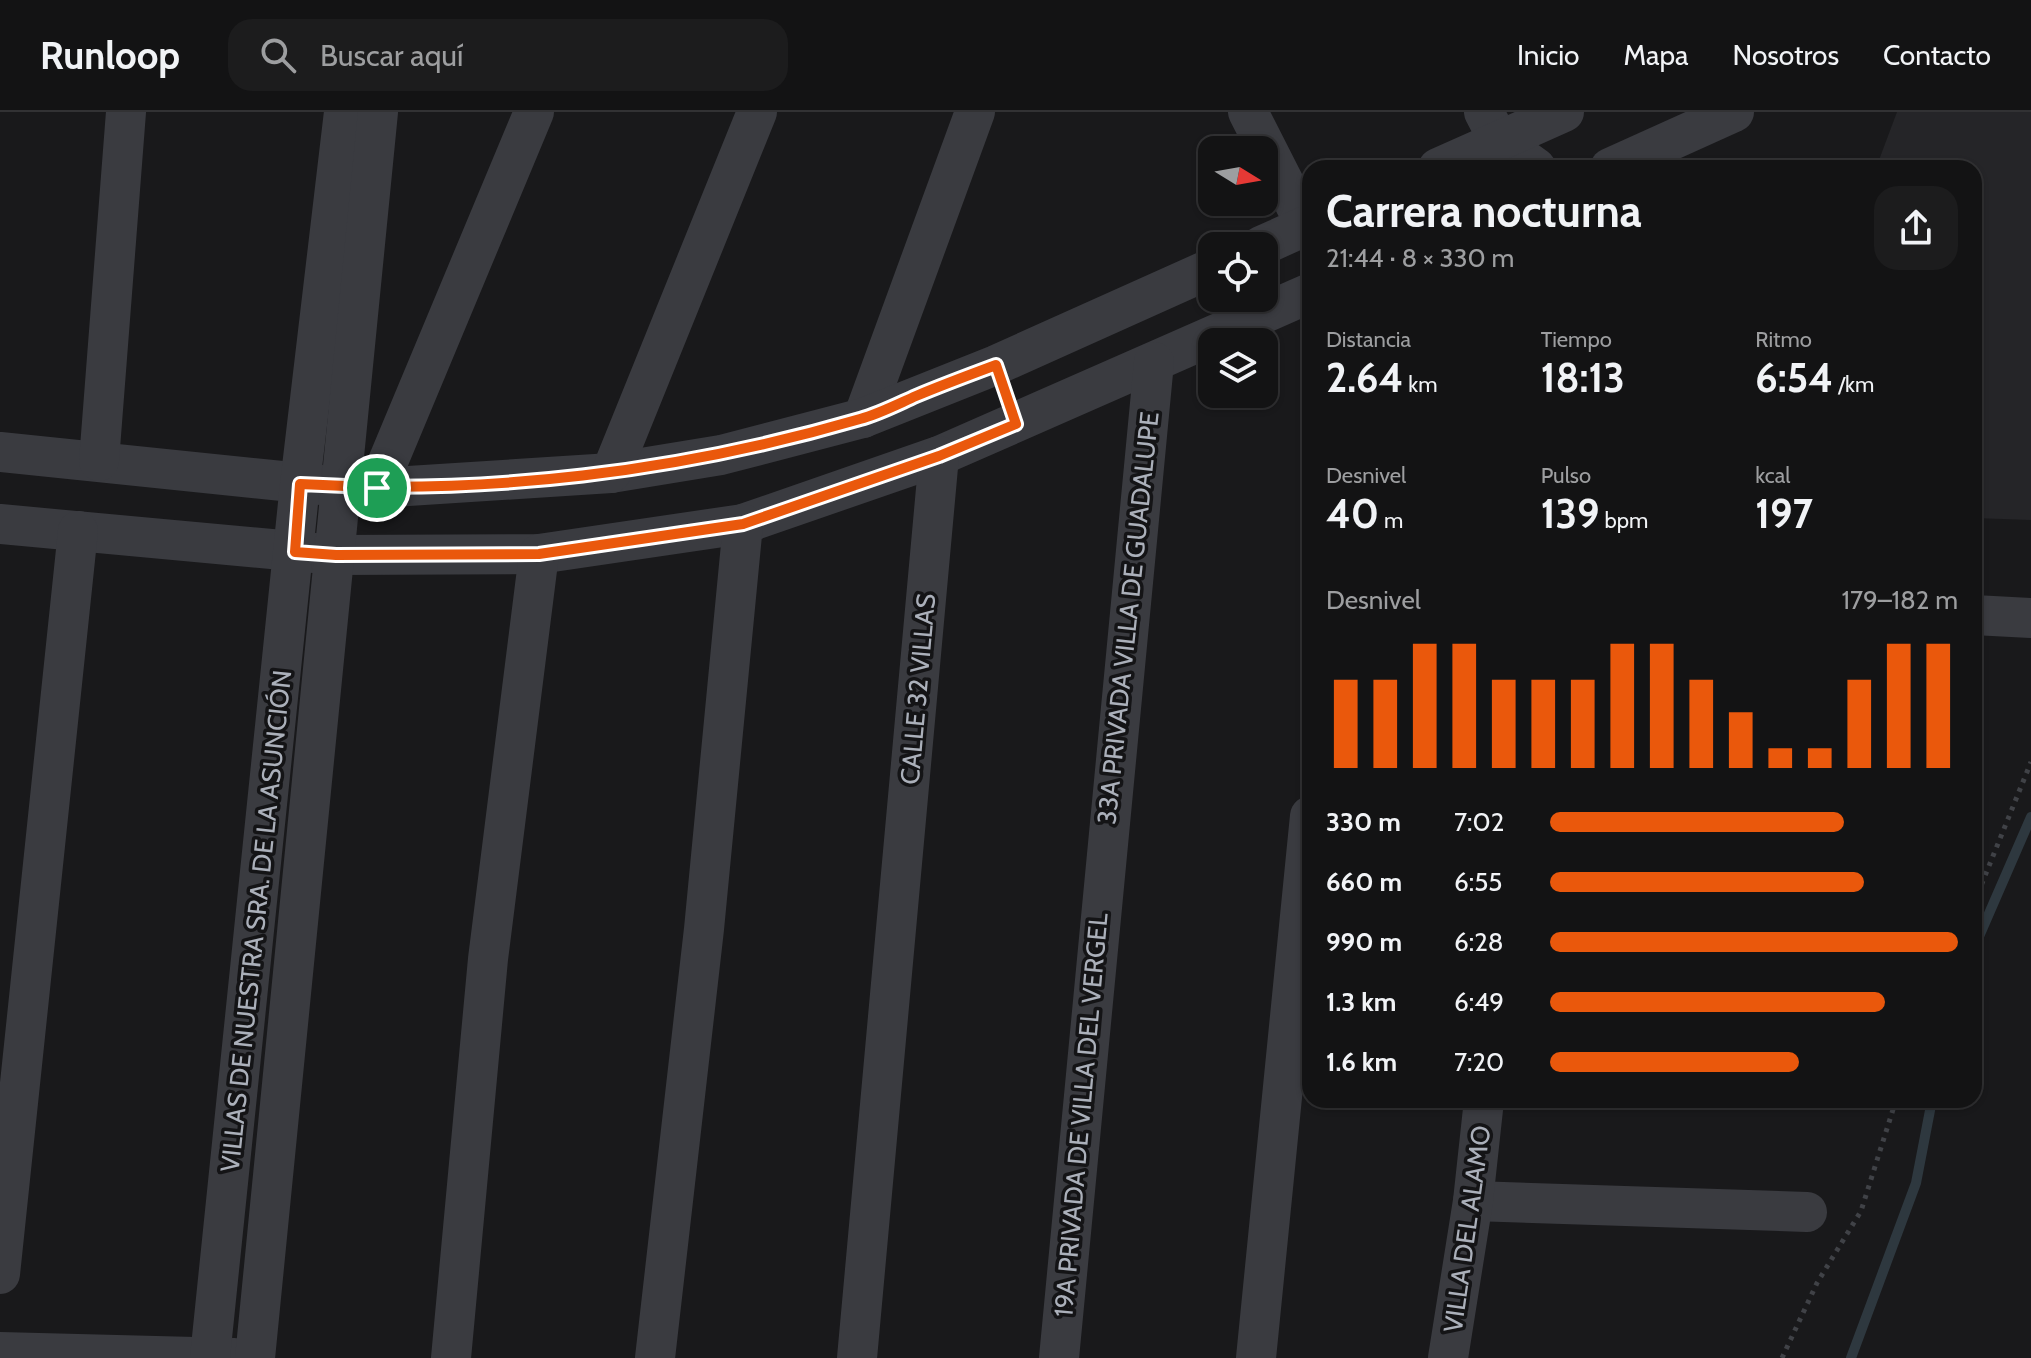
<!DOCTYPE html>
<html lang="es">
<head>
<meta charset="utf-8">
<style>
  :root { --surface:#131314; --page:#1c1c1d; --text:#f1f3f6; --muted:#9d9ea0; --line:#323234; --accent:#ea580c }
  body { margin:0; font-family:Cabin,sans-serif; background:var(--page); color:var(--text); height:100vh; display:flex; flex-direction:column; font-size:30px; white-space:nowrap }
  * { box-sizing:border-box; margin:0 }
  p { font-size:26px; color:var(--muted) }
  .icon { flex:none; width:44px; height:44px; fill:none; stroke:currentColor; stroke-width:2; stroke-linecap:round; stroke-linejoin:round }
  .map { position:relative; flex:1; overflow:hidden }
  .details { position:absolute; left:1302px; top:48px; width:680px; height:948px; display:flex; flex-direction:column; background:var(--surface); border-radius:24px; box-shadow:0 2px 6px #0004,0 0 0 2px var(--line) }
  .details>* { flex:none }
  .needle { width:52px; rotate:101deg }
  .controls { position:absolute; left:1198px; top:24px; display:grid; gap:16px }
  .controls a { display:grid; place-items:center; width:80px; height:80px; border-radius:16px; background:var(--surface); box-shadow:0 2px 6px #0004,0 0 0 2px var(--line); font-size:40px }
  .pin { position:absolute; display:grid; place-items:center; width:68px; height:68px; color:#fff; margin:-34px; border:4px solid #fff; border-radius:50%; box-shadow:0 2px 8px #0007 }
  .round { display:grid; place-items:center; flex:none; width:84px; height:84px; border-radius:24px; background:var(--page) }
  .summary { display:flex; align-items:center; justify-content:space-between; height:136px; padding:0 24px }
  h1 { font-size:44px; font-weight:700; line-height:60px }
  .stats { display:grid; grid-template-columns:repeat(3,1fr); gap:12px; height:136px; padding:8px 24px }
  .stats div { display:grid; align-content:center }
  .stats b { font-size:40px; font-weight:700 }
  .stats small { font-size:22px; font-weight:400 }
  .stats p { font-size:22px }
  .chart { height:224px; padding:16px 24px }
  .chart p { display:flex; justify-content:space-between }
  .chart svg { width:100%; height:144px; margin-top:8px; stroke:var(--accent); stroke-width:6 }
  ul { padding:0 24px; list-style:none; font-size:26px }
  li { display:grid; grid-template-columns:128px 96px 1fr; align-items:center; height:60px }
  li i { height:20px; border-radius:10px; background:var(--accent) }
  header { display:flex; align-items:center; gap:48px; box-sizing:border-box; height:112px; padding:0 40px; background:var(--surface); border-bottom:2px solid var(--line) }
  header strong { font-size:38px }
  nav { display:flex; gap:44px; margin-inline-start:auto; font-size:28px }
  .search { width:560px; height:72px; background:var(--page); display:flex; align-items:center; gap:20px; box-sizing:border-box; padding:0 28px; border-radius:24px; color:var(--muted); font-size:30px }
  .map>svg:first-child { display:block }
  .built { fill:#252528 }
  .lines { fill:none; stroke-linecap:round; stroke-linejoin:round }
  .stream { stroke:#2e383f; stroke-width:10 }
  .path { stroke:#404247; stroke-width:5; stroke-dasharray:4 6; stroke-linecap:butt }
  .minor { stroke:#3a3b40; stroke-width:40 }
  .route-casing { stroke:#fff; stroke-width:16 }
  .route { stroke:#ea580c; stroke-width:10 }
  .labels { text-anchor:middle; stroke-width:7; stroke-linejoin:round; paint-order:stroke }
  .street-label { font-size:26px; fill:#abb0ba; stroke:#141416 }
</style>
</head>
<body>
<header>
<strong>Runloop</strong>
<div class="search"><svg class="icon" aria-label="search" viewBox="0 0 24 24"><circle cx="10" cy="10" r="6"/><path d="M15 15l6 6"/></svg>Buscar aquí</div>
<nav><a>Inicio</a><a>Mapa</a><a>Nosotros</a><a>Contacto</a></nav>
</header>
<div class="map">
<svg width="2031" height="1246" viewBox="0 0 2031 1246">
  <rect width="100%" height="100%" fill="#19191b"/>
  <polygon class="built" points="1897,0 2031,0 2031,408 1974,406 1974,56 1876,56"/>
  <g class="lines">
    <g class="stream">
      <polyline points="1974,836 2031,705"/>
      <polyline points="1851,1246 1916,1071 1932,988"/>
    </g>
    <g class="path">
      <polyline points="1974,791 2031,650"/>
      <polyline points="1782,1246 1817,1171 1861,1099 1896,988"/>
    </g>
    <g class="minor">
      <polyline points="1248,0 1306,114"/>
      <polyline points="1484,0 1499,29 1536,56"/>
      <polyline points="1438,56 1564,0"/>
      <polyline points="1610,56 1734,0"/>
      <polyline points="1261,134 1310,112"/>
      <polyline points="863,306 975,0"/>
      <polyline points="0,340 341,375 377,376 611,361 721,343 863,306 996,253 1212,156"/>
      <polyline points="99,349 126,0"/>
      <polyline points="611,361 757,0"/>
      <polyline points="377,376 534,0"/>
      <polyline points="0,412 336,443 539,442 743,412 939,344 1310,181"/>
      <polyline points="1974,503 2031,506"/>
      <polyline points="1473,1089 1807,1100"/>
      <polyline points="0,1162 78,419"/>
      <polyline points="0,1240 234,1246"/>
      <polyline points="210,1245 300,372 344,0"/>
      <polyline points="255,1246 378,0"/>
      <polyline points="451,1246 488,847 539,442"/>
      <polyline points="655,1246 704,817 743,412"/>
      <polyline points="857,1246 939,344"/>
      <polyline points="1059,1246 1154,250"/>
      <polyline points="1256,1246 1310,704"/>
      <polyline points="1448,1246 1473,1089 1484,988"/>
    </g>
  </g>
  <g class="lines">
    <g class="route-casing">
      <path id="route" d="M996 253 1016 312 939 344 743 412 539 442 336 443 295 440 300 372C488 383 679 360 860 307 879 302 898 292 916 284 942 273 969 263 996 253Z"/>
    </g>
    <use href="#route" class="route"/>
  </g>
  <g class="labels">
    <g class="street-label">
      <text transform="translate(1128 506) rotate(-84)" y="9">33A PRIVADA VILLA DE GUADALUPE</text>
      <text transform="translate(918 577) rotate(-85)" y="9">CALLE 32 VILLAS</text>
      <text transform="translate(256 809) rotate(-84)" y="9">VILLAS DE NUESTRA SRA. DE LA ASUNCIÓN</text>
      <text transform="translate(1081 1003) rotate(-85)" y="9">19A PRIVADA DE VILLA DEL VERGEL</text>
      <text transform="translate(1467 1117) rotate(-82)" y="9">VILLA DEL ALAMO</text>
    </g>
  </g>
</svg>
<div class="controls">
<a><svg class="needle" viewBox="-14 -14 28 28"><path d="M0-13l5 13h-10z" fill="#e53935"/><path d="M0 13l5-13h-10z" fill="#9d9ea0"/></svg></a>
<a><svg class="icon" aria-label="locate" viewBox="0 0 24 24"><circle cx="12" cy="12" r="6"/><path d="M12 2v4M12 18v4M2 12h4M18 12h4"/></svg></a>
<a><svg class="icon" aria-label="layers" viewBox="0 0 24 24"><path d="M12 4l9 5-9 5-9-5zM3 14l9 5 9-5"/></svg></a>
</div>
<div class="pin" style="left:377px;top:376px;background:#1e9e55"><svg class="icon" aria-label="arrive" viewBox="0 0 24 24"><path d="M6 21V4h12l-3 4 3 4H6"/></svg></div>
<section class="details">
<div class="summary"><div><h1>Carrera nocturna</h1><p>21:44 · 8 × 330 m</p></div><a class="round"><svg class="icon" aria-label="share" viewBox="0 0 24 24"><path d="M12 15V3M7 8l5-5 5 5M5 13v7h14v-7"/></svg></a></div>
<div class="stats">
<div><p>Distancia</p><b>2.64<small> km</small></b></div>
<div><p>Tiempo</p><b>18:13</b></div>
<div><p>Ritmo</p><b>6:54<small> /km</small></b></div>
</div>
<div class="stats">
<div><p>Desnivel</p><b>40<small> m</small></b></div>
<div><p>Pulso</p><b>139<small> bpm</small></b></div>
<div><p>kcal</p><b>197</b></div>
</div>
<div class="chart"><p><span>Desnivel</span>179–182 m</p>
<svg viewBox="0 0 160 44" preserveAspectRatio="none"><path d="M5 44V17M15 44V17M25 44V6M35 44V6M45 44V17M55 44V17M65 44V17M75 44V6M85 44V6M95 44V17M105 44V27M115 44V38M125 44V38M135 44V17M145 44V6M155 44V6"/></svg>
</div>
<ul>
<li><b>330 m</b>7:02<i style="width:72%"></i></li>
<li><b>660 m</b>6:55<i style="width:77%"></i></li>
<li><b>990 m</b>6:28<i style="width:100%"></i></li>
<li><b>1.3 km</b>6:49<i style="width:82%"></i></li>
<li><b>1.6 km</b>7:20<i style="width:61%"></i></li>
</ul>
</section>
</div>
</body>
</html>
